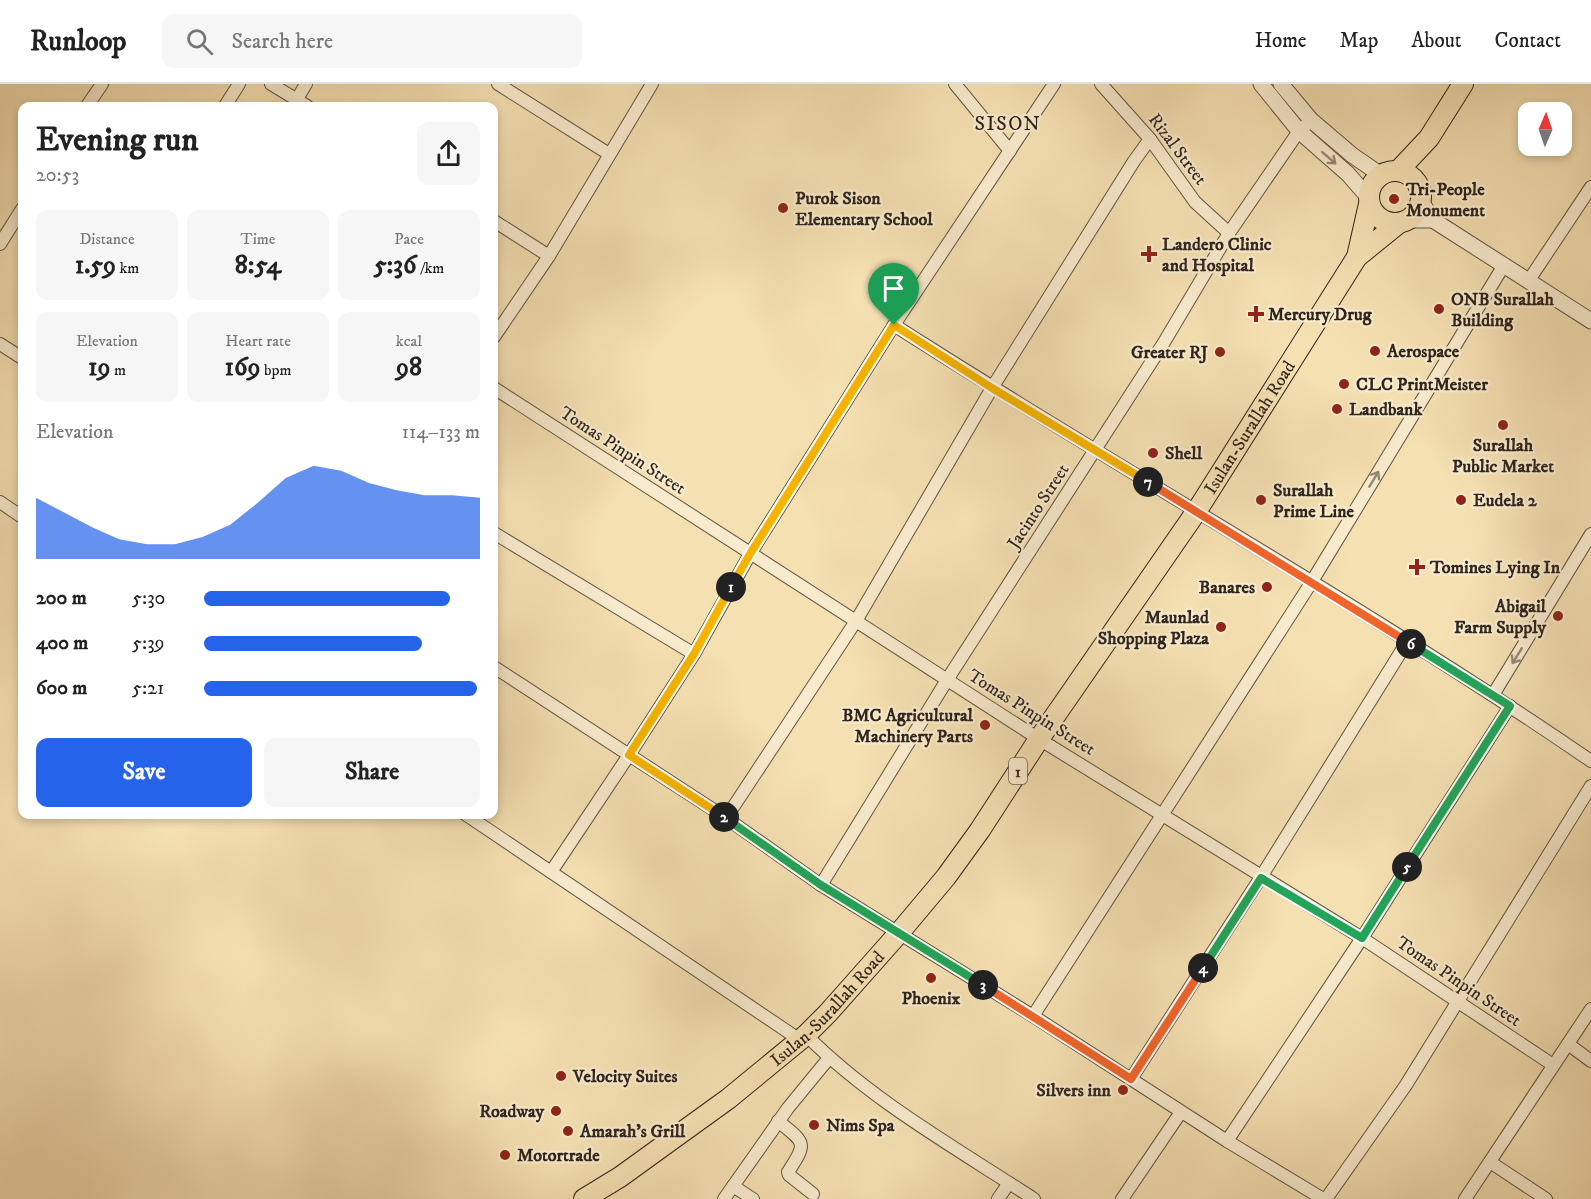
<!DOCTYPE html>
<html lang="en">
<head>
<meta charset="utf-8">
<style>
  :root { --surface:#fff; --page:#f6f6f6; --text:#222; --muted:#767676; --line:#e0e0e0; --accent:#2563eb }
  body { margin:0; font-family:"IM FELL DW Pica",serif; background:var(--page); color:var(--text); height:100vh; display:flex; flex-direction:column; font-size:22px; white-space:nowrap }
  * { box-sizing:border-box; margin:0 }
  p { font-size:20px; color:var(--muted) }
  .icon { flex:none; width:33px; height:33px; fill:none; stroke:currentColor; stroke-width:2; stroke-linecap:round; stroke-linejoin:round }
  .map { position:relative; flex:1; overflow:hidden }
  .drawer { position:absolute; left:18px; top:18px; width:480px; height:717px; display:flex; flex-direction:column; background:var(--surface); border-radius:12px; box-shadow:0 3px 9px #0003 }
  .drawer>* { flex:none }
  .needle { width:39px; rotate:2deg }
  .fabs { position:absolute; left:1518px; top:18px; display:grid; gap:12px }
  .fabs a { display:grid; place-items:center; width:54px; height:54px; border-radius:12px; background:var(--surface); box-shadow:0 3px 9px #0003; font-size:30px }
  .pin { position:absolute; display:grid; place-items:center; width:51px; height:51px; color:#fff; margin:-62px -26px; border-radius:50% 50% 50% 0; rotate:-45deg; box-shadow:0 0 6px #0007 }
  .pin .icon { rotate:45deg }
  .km { position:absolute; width:30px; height:30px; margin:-15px; border-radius:50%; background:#222; color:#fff; font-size:16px; line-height:30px; text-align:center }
  .round { display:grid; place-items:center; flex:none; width:63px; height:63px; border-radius:12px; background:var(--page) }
  .headline { display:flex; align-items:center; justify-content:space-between; height:102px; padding:0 18px }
  h1 { font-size:33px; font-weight:800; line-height:45px }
  .figures { display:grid; grid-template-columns:repeat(3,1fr); gap:9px; height:102px; padding:6px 18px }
  .figures div { display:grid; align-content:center; border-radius:12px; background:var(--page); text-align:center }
  .figures b { font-size:26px; font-weight:800 }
  .figures small { font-size:16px; font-weight:400 }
  .figures p { font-size:16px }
  .chart { height:168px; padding:12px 18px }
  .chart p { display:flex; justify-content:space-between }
  .chart svg { width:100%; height:108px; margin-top:6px; fill:var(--accent); opacity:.7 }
  .cta { display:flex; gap:12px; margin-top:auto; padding:12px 18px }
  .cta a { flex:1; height:69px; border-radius:12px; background:var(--accent); color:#fff; font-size:24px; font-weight:800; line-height:69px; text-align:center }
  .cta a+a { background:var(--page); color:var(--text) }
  ul { padding:0 18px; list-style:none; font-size:20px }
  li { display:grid; grid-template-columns:96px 72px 1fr; align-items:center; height:45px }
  li i { height:15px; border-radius:8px; background:var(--accent) }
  header { display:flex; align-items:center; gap:36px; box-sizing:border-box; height:84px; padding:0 30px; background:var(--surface); border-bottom:2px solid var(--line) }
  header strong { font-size:28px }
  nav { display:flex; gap:33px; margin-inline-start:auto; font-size:21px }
  .search { width:420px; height:54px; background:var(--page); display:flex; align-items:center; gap:15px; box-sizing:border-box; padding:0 21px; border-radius:12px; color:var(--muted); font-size:22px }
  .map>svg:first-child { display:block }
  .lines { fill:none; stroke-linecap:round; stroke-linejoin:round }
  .minor-casing { stroke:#605442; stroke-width:14 }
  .tertiary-casing { stroke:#605442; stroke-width:17 }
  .trunk-casing { stroke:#2f251d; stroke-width:22 }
  .minor { stroke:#f8ebcd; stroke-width:12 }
  .tertiary { stroke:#f8ebcd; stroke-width:15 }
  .trunk { stroke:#f5e0b2; stroke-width:20 }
  .oneway { stroke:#948875 }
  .split-1-casing { stroke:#fff; stroke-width:12 }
  .split-2-casing { stroke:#fff; stroke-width:12 }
  .split-3-casing { stroke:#fff; stroke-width:12 }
  .split-4-casing { stroke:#fff; stroke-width:12 }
  .split-5-casing { stroke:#fff; stroke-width:12 }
  .split-6-casing { stroke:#fff; stroke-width:12 }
  .split-7-casing { stroke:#fff; stroke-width:12 }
  .split-8-casing { stroke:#fff; stroke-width:12 }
  .split-1 { stroke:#f5b400; stroke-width:8 }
  .split-2 { stroke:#f5b400; stroke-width:8 }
  .split-3 { stroke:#22a559; stroke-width:8 }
  .split-4 { stroke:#f0652b; stroke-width:8 }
  .split-5 { stroke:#22a559; stroke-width:8 }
  .split-6 { stroke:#22a559; stroke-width:8 }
  .split-7 { stroke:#f0652b; stroke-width:8 }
  .split-8 { stroke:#f5b400; stroke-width:8 }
  .poi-dot { fill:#8f2418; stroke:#f8ebcd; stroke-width:2 }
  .labels { text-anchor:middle; stroke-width:4.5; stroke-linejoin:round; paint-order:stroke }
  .shield { fill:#f8ebcd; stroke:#6b6052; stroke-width:1.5 }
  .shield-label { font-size:16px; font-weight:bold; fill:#2f251d }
  .street-label { font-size:18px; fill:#2f251d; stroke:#f8ebcd }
  .poi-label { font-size:18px; font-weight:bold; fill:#2f251d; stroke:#f8ebcd; text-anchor:start }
  .neighbourhood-label { font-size:20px; letter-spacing:1.5px; fill:#2f251d; stroke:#f8ebcd }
</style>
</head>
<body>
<header>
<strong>Runloop</strong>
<div class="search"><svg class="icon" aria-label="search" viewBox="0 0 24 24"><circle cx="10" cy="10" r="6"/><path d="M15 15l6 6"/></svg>Search here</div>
<nav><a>Home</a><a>Map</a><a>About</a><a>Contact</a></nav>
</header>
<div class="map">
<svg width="1591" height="1115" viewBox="0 0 1591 1115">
  <rect width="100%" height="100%" fill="#f5e0b2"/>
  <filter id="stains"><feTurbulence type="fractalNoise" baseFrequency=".00333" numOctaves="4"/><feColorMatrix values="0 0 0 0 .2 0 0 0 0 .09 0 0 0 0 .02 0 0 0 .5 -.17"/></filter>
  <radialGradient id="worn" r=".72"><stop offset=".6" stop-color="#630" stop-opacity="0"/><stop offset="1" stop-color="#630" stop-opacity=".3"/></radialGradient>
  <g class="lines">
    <g class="minor-casing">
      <g id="minor">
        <polyline points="271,0 307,22"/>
        <polyline points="498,0 609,70"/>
        <polyline points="955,0 1010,67"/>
        <polyline points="1101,0 1150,55 1195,118 1229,149"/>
        <polyline points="297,15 306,0"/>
        <polyline points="87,22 102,0"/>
        <polyline points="225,22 239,0"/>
        <polyline points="494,137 549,172"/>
        <polyline points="0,160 22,125"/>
        <polyline points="1529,196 1591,103"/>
        <path d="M894 241C1125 389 1365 522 1591 677"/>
        <polyline points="494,253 549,172 652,0"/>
        <polyline points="0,260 22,274"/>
        <polyline points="494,304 1039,655 1362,854 1553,981"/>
        <polyline points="0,418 22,433"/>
        <polyline points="494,449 694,570"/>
        <polyline points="494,583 726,734 821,801 1033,932 1227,1057 1323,1115"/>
        <polyline points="1493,611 1591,450"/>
        <polyline points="465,730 800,956"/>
        <polyline points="726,734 856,537 992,304 1134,77 1150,55"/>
        <polyline points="551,788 629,671 694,570 750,470 894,241 1054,0"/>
        <polyline points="821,801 947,596 1163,260 1229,149 1299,47 1306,41"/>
        <polyline points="1033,932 1311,499 1504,181"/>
        <path d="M806 951C872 1017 956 1064 1034 1115"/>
        <polyline points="1568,960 1591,977"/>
        <polyline points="1131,995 1261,793 1407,558"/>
        <path d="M778 1037C805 1059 808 1058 788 1088L789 1091 813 1110"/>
        <polyline points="1227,1057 1362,854 1510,622"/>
        <polyline points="1490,1078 1546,1115"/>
        <polyline points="733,1102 753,1115"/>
        <polyline points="724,1115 788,1024 829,974"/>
        <polyline points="998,1115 1009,1099"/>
        <polyline points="1122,1115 1181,1028"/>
        <polyline points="1326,1115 1406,1001 1591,702"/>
        <polyline points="1465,1115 1591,925"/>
      </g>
    </g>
    <g class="tertiary-casing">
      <g id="tertiary">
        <polyline points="1261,0 1299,47 1348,90 1368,113"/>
        <polyline points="1281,0 1311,36 1352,71 1381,91"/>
        <polyline points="1421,117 1433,136 1591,237"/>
        <polyline points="1407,136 1433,136"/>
      </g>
    </g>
    <g class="trunk-casing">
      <g id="trunk">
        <circle cx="1395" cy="113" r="26"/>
        <polyline points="1398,87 1429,54 1463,0"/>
        <polyline points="1357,173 1369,120"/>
        <path id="s1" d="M584 1115 620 1093 728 1015 806 951 828 929 899 849 946 793 980 746 1039 655 1196 428 1357 173 1399 139"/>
      </g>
    </g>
    <use href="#minor" class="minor"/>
    <use href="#tertiary" class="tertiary"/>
    <use href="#trunk" class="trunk"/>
  </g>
  <defs><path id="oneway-shaft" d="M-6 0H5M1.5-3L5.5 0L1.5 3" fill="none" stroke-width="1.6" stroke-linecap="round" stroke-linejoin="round" transform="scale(1.5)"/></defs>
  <g class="oneway">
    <use href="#oneway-shaft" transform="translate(1329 74) rotate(41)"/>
    <use href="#oneway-shaft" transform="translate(1374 395) rotate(-59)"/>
    <use href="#oneway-shaft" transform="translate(1517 572) rotate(122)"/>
  </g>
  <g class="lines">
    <g class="split-1-casing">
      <polyline id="split-1" points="731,503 750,470 894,241"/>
    </g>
    <g class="split-2-casing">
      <polyline id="split-2" points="724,733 629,671 694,570 731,503"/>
    </g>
    <g class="split-3-casing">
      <polyline id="split-3" points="724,733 821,801 983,901"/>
    </g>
    <g class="split-4-casing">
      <polyline id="split-4" points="983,901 1131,995 1203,884"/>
    </g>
    <g class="split-5-casing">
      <polyline id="split-5" points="1203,884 1261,794 1362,854 1407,783"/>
    </g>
    <g class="split-6-casing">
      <polyline id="split-6" points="1407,783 1510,622 1411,560"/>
    </g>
    <g class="split-7-casing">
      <polyline id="split-7" points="1148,398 1411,560"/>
    </g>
    <g class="split-8-casing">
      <polyline id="split-8" points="894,241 992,304 1148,398"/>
    </g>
    <use href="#split-1" class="split-1"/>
    <use href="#split-2" class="split-2"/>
    <use href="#split-3" class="split-3"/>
    <use href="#split-4" class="split-4"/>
    <use href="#split-5" class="split-5"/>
    <use href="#split-6" class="split-6"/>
    <use href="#split-7" class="split-7"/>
    <use href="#split-8" class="split-8"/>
  </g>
  <g class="poi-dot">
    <circle cx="1394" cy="115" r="6"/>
    <circle cx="783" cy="124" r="6"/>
    <path d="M1146 161h6v6h6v6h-6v6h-6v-6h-6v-6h6z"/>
    <circle cx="1439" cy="225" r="6"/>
    <path d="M1253 221h6v6h6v6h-6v6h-6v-6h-6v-6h6z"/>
    <circle cx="1375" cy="267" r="6"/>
    <circle cx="1220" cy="268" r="6"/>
    <circle cx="1344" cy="300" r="6"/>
    <circle cx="1337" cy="325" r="6"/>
    <circle cx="1503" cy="341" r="6"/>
    <circle cx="1153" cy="369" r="6"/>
    <circle cx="1261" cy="416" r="6"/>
    <circle cx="1461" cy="416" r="6"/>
    <path d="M1414 474h6v6h6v6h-6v6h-6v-6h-6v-6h6z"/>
    <circle cx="1267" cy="503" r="6"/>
    <circle cx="1558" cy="532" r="6"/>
    <circle cx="1221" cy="543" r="6"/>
    <circle cx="985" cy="641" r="6"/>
    <circle cx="931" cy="894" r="6"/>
    <circle cx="561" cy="992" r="6"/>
    <circle cx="1123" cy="1006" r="6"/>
    <circle cx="556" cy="1027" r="6"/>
    <circle cx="814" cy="1041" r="6"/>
    <circle cx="568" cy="1047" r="6"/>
    <circle cx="505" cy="1071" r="6"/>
  </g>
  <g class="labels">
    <rect class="shield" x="1009" y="674" width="18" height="26" rx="4.5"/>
    <g class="shield-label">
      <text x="1018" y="693">1</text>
    </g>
    <g class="street-label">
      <text transform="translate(1178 65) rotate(53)" y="6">Rizal Street</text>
      <text dy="6" stroke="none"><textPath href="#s1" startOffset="1030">Isulan-Surallah Road</textPath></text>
      <text transform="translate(623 366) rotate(33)" y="6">Tomas Pinpin Street</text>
      <text transform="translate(1038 422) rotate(-57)" y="6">Jacinto Street</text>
      <text transform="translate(1032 628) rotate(32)" y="6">Tomas Pinpin Street</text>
      <text transform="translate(1459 897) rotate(34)" y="6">Tomas Pinpin Street</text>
      <text dy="6" stroke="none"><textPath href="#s1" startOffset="310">Isulan-Surallah Road</textPath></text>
    </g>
    <g class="poi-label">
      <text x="1406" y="111">Tri-People<tspan x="1406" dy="21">Monument</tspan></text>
      <text x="795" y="120">Purok Sison<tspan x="795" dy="21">Elementary School</tspan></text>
      <text x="1162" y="166">Landero Clinic<tspan x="1162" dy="21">and Hospital</tspan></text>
      <text x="1451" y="221">ONB Surallah<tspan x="1451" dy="21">Building</tspan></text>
      <text x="1268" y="236">Mercury Drug</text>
      <text x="1387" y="273">Aerospace</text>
      <text x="1208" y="274" text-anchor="end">Greater RJ</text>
      <text x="1356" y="306">CLC PrintMeister</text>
      <text x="1349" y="331">Landbank</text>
      <text x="1503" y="367" text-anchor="middle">Surallah<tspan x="1503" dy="21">Public Market</tspan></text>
      <text x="1165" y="375">Shell</text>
      <text x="1273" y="412">Surallah<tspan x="1273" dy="21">Prime Line</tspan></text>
      <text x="1473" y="422">Eudela 2</text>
      <text x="1430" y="489">Tomines Lying In</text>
      <text x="1255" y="509" text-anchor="end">Banares</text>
      <text x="1546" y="528" text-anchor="end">Abigail<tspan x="1546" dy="21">Farm Supply</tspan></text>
      <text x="1209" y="539" text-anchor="end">Maunlad<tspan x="1209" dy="21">Shopping Plaza</tspan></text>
      <text x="973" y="637" text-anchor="end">BMC Agricultural<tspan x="973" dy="21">Machinery Parts</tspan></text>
      <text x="931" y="920" text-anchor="middle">Phoenix</text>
      <text x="573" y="998">Velocity Suites</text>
      <text x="1111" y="1012" text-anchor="end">Silvers inn</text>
      <text x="544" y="1033" text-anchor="end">Roadway</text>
      <text x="826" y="1047">Nims Spa</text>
      <text x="580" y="1053">Amarah's Grill</text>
      <text x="517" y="1077">Motortrade</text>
    </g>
    <g class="neighbourhood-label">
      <text x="1008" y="46">SISON</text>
    </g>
  </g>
  <rect width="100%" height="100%" filter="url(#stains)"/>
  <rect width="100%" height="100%" fill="url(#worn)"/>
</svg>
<div class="fabs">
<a><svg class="needle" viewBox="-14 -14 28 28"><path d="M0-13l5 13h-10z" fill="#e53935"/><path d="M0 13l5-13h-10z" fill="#767676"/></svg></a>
</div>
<div class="pin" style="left:894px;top:241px;background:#1e9e55"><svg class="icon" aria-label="arrive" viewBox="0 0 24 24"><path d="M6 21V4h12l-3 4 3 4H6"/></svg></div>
<b class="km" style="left:731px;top:503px">1</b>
<b class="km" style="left:724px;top:733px">2</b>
<b class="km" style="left:983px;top:901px">3</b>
<b class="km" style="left:1203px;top:884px">4</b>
<b class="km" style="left:1407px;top:783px">5</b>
<b class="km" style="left:1411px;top:560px">6</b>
<b class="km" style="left:1148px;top:398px">7</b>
<section class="drawer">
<div class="headline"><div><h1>Evening run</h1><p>20:53</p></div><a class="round"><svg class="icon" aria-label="share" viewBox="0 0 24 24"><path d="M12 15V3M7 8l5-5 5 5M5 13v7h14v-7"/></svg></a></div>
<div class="figures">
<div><p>Distance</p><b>1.59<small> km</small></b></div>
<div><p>Time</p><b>8:54</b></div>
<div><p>Pace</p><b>5:36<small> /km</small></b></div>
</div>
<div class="figures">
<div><p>Elevation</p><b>19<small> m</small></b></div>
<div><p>Heart rate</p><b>169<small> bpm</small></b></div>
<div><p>kcal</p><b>98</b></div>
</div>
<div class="chart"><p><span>Elevation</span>114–133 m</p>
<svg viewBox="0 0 160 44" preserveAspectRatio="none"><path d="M0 44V19L10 25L20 31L30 36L40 38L50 38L60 35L70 30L80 21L90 11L100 6L110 8L120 13L130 16L140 18L150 18L160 19V44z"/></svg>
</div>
<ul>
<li><b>200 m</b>5:30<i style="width:89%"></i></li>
<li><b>400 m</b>5:39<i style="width:79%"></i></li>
<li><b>600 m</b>5:21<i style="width:99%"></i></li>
</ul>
<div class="cta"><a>Save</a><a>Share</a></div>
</section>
</div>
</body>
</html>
